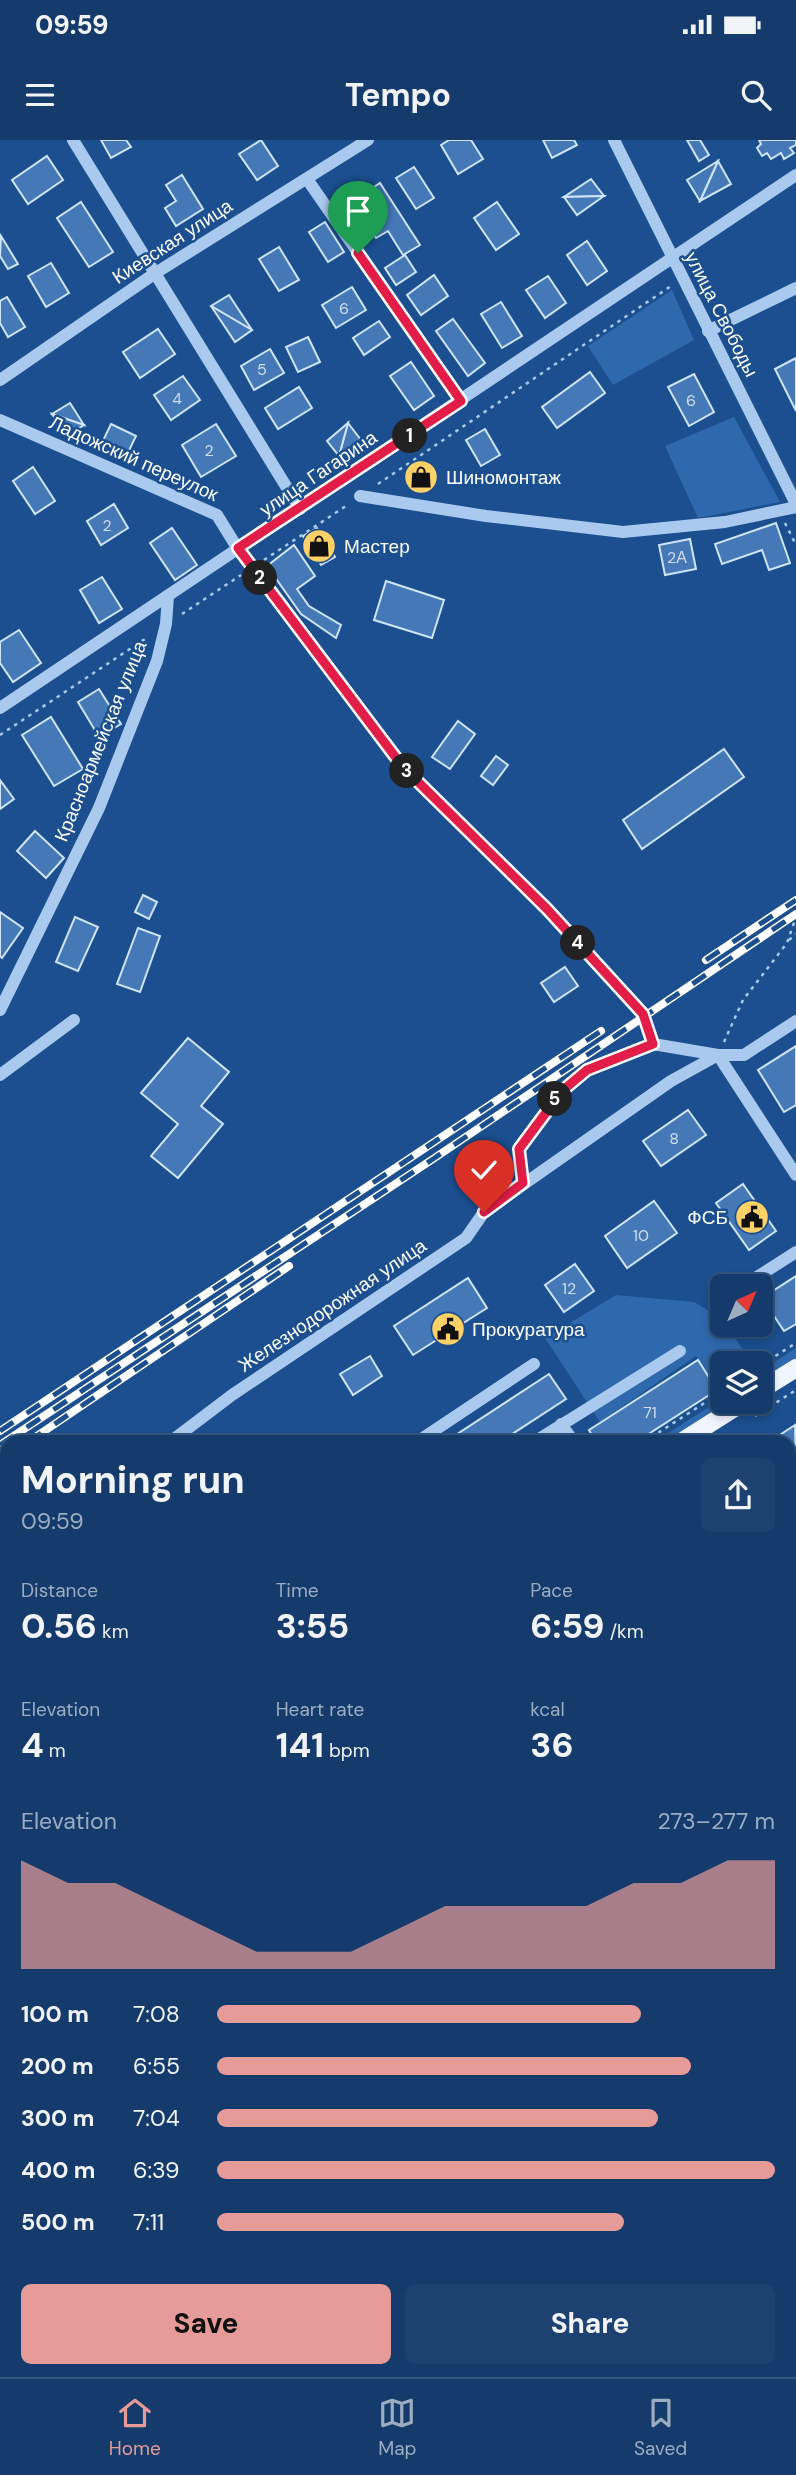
<!DOCTYPE html>
<html lang="en">
<head>
<meta charset="utf-8">
<style>
  :root { --surface:#143b6b; --page:#1d4271; --text:#f1f3f6; --muted:#9dadc1; --line:#33557e; --accent:#e69b98 }
  body { margin:0; font-family:"DM Sans",sans-serif; background:var(--page); color:var(--text); height:100vh; display:flex; flex-direction:column; font-size:26px; white-space:nowrap }
  * { box-sizing:border-box; margin:0 }
  p { font-size:23px; color:var(--muted) }
  .icon { flex:none; width:38px; height:38px; fill:none; stroke:currentColor; stroke-width:2; stroke-linecap:round; stroke-linejoin:round }
  .map { position:relative; flex:1; overflow:hidden }
  .side { position:absolute; left:0px; top:1295px; width:796px; height:943px; display:flex; flex-direction:column; background:var(--surface); border-radius:21px 21px 0 0; box-shadow:0 4px 10px #0003,0 0 0 2px var(--line) }
  .side>* { flex:none }
  .needle { width:46px; rotate:44deg }
  .tools { position:absolute; left:710px; top:1134px; display:grid; gap:14px }
  .tools a { display:grid; place-items:center; width:63px; height:63px; border-radius:10px; background:var(--surface); box-shadow:0 4px 10px #0003,0 0 0 2px var(--line); font-size:35px }
  .pin { position:absolute; display:grid; place-items:center; width:60px; height:60px; color:#fff; margin:-72px -30px; border-radius:50% 50% 50% 0; rotate:-45deg; box-shadow:0 0 7px #0007 }
  .pin .icon { rotate:45deg }
  .km { position:absolute; width:35px; height:35px; margin:-18px; border-radius:50%; background:#222; color:#fff; font-size:19px; line-height:35px; text-align:center }
  .round { display:grid; place-items:center; flex:none; width:74px; height:74px; border-radius:10px; background:var(--page) }
  .headline { display:flex; align-items:center; justify-content:space-between; height:119px; padding:0 21px }
  h1 { font-size:38px; font-weight:700; line-height:52px }
  .figures { display:grid; grid-template-columns:repeat(3,1fr); gap:10px; height:119px; padding:7px 21px }
  .figures div { display:grid; align-content:center }
  .figures b { font-size:35px; font-weight:700 }
  .figures small { font-size:19px; font-weight:400 }
  .figures p { font-size:19px }
  .chart { height:196px; padding:14px 21px }
  .chart p { display:flex; justify-content:space-between }
  .chart svg { width:100%; height:126px; margin-top:7px; fill:var(--accent); opacity:.7 }
  .cta { display:flex; gap:14px; margin-top:auto; padding:14px 21px }
  .cta a { flex:1; height:80px; border-radius:10px; background:var(--accent); color:#111; font-size:28px; font-weight:700; line-height:80px; text-align:center }
  .cta a+a { background:var(--page); color:var(--text) }
  ul { padding:0 21px; list-style:none; font-size:23px }
  li { display:grid; grid-template-columns:112px 84px 1fr; align-items:center; height:52px }
  li i { height:18px; border-radius:9px; background:var(--accent) }
  .status { display:flex; justify-content:space-between; align-items:center; height:49px; padding:0 35px; background:var(--surface); direction:ltr }
  .status svg { height:19px; fill:currentColor }
  header { display:flex; justify-content:space-between; align-items:center; height:91px; padding:0 21px; background:var(--surface); font-size:32px; font-weight:700 }
  .dock { display:flex; justify-content:space-around; align-items:center; height:98px; border-top:2px solid var(--line); background:var(--surface); font-size:19px; color:var(--muted) }
  .dock a { display:grid; justify-items:center; gap:4px }
  .dock .selected { color:var(--accent) }
  .map>svg:first-child { display:block }
  .green { fill:#2e69ad }
  .building { fill:#4478b7; stroke:#cfe3fa; stroke-width:2 }
  .lines { fill:none; stroke-linecap:round; stroke-linejoin:round }
  .path { stroke:#a9c9ee; stroke-width:2.5; stroke-dasharray:3.5 5; stroke-linecap:butt }
  .minor { stroke:#a9c9ee; stroke-width:12 }
  .major { stroke:#f0f6ff; stroke-width:18 }
  .rail-casing { stroke:#fff; stroke-width:8 }
  .rail { stroke:#1b4f8f; stroke-width:5; stroke-dasharray:16; stroke-linecap:butt }
  .route-casing { stroke:#fff; stroke-width:14 }
  .route { stroke:#e11d48; stroke-width:9 }
  .labels { text-anchor:middle; stroke-width:5; stroke-linejoin:round; paint-order:stroke }
  .number-label { font-size:16px; fill:#d0dded }
  .street-label { font-size:19px; fill:#fff; stroke:#1b4f8f }
  .poi-label { font-size:19px; fill:#fff; stroke:#1b4f8f; text-anchor:start }
</style>
</head>
<body>
<div class="status"><b>09:59</b><svg viewBox="0 0 49 12"><path d="M0 12V9h3v3zM5 12V6h3v6zM10 12V3h3v9zM15 12V0h3v12zM26 1h20v11H26zM47 4h2v5h-2z"/></svg></div>
<header><svg class="icon" aria-label="menu" viewBox="0 0 24 24"><path d="M4 6h16M4 12h16M4 18h16"/></svg>Tempo<svg class="icon" aria-label="search" viewBox="0 0 24 24"><circle cx="10" cy="10" r="6"/><path d="M15 15l6 6"/></svg></header>
<div class="map">
<svg width="796" height="2237" viewBox="0 0 796 2237">
  <rect width="100%" height="100%" fill="#1b4f8f"/>
  <g class="green">
    <polygon points="672,150 694,200 613,245 588,206"/>
    <polygon points="734,277 780,362 698,378 665,306"/>
    <polygon points="616,1155 694,1162 721,1178 752,1223 723,1223 723,1256 696,1216 600,1282 545,1198"/>
    <polygon points="796,1208 796,1228 761,1251 761,1231"/>
    <polygon points="723,1258 723,1262 744,1262 683,1302 654,1302"/>
    <polygon points="259,2231 390,2231 381,2237 263,2237"/>
  </g>
  <g class="building">
    <polygon points="101,0 126,0 131,7 111,18"/>
    <polygon points="261,0 278,26 257,40 239,14"/>
    <polygon points="449,0 471,0 483,19 458,34 441,5"/>
    <polygon points="543,0 574,0 577,5 552,18"/>
    <polygon points="687,0 700,0 709,15 699,21"/>
    <polygon points="759,0 796,0 796,5 790,8 794,13 784,19 781,13 771,19 767,13 762,16 757,8 761,4"/>
    <polygon points="47,16 63,40 28,64 12,40"/>
    <polygon points="718,21 731,44 700,61"/>
    <polygon points="718,21 700,61 687,40"/>
    <polygon points="414,27 434,58 416,69 396,38"/>
    <polygon points="182,35 203,69 176,86 165,68 176,61 166,45"/>
    <polygon points="591,39 604,56 564,57"/>
    <polygon points="380,43 420,105 403,115 388,91 376,98 353,61"/>
    <polygon points="604,56 577,75 564,57"/>
    <polygon points="81,62 113,112 89,127 57,78"/>
    <polygon points="497,62 519,94 496,110 474,78"/>
    <polygon points="325,82 344,112 328,122 309,92"/>
    <polygon points="1,96 18,124 8,129 0,116"/>
    <polygon points="587,101 607,131 587,145 567,115"/>
    <polygon points="279,107 299,140 279,151 259,119"/>
    <polygon points="405,115 416,132 396,145 385,128"/>
    <polygon points="51,123 69,153 46,167 28,136"/>
    <polygon points="434,135 448,156 421,175 407,155"/>
    <polygon points="548,136 566,163 545,178 526,150"/>
    <polygon points="352,147 366,170 336,188 322,165"/>
    <polygon points="229,155 252,190 211,166"/>
    <polygon points="7,157 25,187 8,197 0,183 0,161"/>
    <polygon points="501,162 522,196 502,208 481,174"/>
    <polygon points="211,166 252,190 235,202"/>
    <polygon points="453,179 485,223 468,236 436,191"/>
    <polygon points="379,181 390,197 364,215 353,198"/>
    <polygon points="158,189 175,214 140,238 123,212"/>
    <polygon points="308,197 320,222 298,232 286,207"/>
    <polygon points="270,209 284,233 254,250 241,226"/>
    <polygon points="796,218 796,271 775,229"/>
    <polygon points="411,222 434,256 414,270 390,236"/>
    <polygon points="590,232 605,253 557,288 542,267"/>
    <polygon points="694,234 714,272 689,286 668,247"/>
    <polygon points="183,236 200,260 171,280 154,255"/>
    <polygon points="299,247 312,268 278,289 265,268"/>
    <polygon points="70,263 84,285 52,274"/>
    <polygon points="52,274 84,285 67,296"/>
    <polygon points="348,283 361,300 339,316"/>
    <polygon points="348,283 339,316 327,301"/>
    <polygon points="111,284 136,296 124,321 99,309"/>
    <polygon points="216,284 236,316 201,337 182,305"/>
    <polygon points="485,289 500,315 481,326 466,300"/>
    <polygon points="428,325 436,337 417,348 410,336"/>
    <polygon points="33,327 55,361 35,374 13,341"/>
    <polygon points="114,364 128,388 101,405 87,381"/>
    <polygon points="776,383 790,423 769,430 762,410 722,424 715,404"/>
    <polygon points="172,388 197,425 175,440 150,403"/>
    <polygon points="317,388 335,417 321,425 303,396"/>
    <polygon points="690,399 696,429 665,435 659,405"/>
    <polygon points="294,405 315,436 297,449 309,466 341,485 336,498 301,474 267,426"/>
    <polygon points="102,437 122,469 99,483 80,450"/>
    <polygon points="386,441 444,460 432,498 374,480"/>
    <polygon points="19,490 41,523 13,542 0,523 0,502"/>
    <polygon points="99,549 121,584 99,597 78,562"/>
    <polygon points="51,577 83,629 54,646 22,595"/>
    <polygon points="458,581 475,594 450,629 432,617"/>
    <polygon points="724,609 744,637 642,709 623,680"/>
    <polygon points="496,616 508,625 493,645 481,636"/>
    <polygon points="0,640 14,659 0,669"/>
    <polygon points="35,691 64,718 46,738 17,711"/>
    <polygon points="143,755 157,762 149,779 135,772"/>
    <polygon points="0,772 23,788 2,818 0,816"/>
    <polygon points="75,777 98,787 78,831 56,822"/>
    <polygon points="138,788 160,796 140,852 117,844"/>
    <polygon points="565,827 578,846 554,862 541,843"/>
    <polygon points="188,898 229,932 201,966 223,984 178,1038 151,1016 178,984 141,953"/>
    <polygon points="796,906 796,965 784,972 758,930"/>
    <polygon points="688,970 706,995 661,1026 643,1001"/>
    <polygon points="743,1044 776,1091 749,1110 716,1063"/>
    <polygon points="654,1061 677,1093 627,1128 605,1096"/>
    <polygon points="575,1124 594,1151 564,1172 545,1145"/>
    <polygon points="796,1136 796,1184 784,1191 762,1158"/>
    <polygon points="468,1138 487,1168 413,1215 394,1186"/>
    <polygon points="370,1216 382,1236 353,1255 340,1234"/>
    <polygon points="698,1220 717,1250 636,1302 596,1302 589,1290"/>
    <polygon points="549,1234 566,1259 500,1302 445,1302"/>
    <polygon points="795,1285 796,1324 789,1328 789,1302 769,1302"/>
    <polygon points="7,1433 7,1482 0,1487 0,1437"/>
    <polygon points="789,1457 796,1467 796,1557 789,1547"/>
    <polygon points="7,1513 7,1548 0,1545 0,1518"/>
    <polygon points="7,1583 7,1645 0,1634 0,1587"/>
    <polygon points="0,1667 7,1677 7,1725 0,1730"/>
    <polygon points="796,1703 796,1746 789,1750 789,1708"/>
    <polygon points="7,1814 7,1851 0,1855 0,1819"/>
    <polygon points="796,1881 796,1928 789,1933 789,1886"/>
    <polygon points="0,1948 7,1958 7,2017 0,2006"/>
    <polygon points="795,2032 796,2071 789,2076 789,2037"/>
    <polygon points="2,2168 7,2174 7,2205 0,2210"/>
    <polygon points="796,2193 796,2237 791,2237 788,2231 789,2198"/>
    <polygon points="153,2231 194,2231 198,2237 157,2237"/>
    <polygon points="519,2231 566,2231 569,2236 522,2237"/>
  </g>
  <g class="lines">
    <g class="path">
      <polyline points="378,344 671,146"/>
      <polyline points="785,383 796,405"/>
      <polyline points="264,420 349,364"/>
      <polyline points="182,474 241,435"/>
      <polyline points="0,595 148,497"/>
      <polyline points="441,665 564,787 643,874 648,890"/>
      <polyline points="789,800 796,794"/>
      <polyline points="724,902 743,860 787,803 796,777"/>
      <polyline points="761,1225 796,1203"/>
      <polyline points="755,1276 796,1250"/>
      <polyline points="644,1302 723,1251"/>
      <polyline points="789,1554 796,1564"/>
      <polyline points="789,1633 796,1629"/>
      <polyline points="789,1692 796,1687"/>
      <polyline points="346,2237 348,2231"/>
    </g>
    <g class="minor">
      <polyline points="73,0 300,369"/>
      <polyline points="614,0 796,364"/>
      <polyline points="307,39 461,261"/>
      <polyline points="708,191 796,148"/>
      <polyline points="0,240 154,134 368,0"/>
      <polyline points="0,280 217,375 238,409 403,627 431,655"/>
      <polyline points="360,356 486,376 623,392 725,382 796,367"/>
      <polyline points="0,568 796,35"/>
      <polyline points="0,870 99,668 157,521 166,484 168,456"/>
      <polyline points="718,915 796,1035"/>
      <polyline points="0,935 74,880"/>
      <polyline points="523,1043 519,1009 562,951 588,930 653,904 718,915 744,915 796,881"/>
      <polyline points="743,1146 796,1112"/>
      <polyline points="761,1180 764,1185"/>
      <polyline points="561,1284 574,1302"/>
      <polyline points="170,1302 232,1255 466,1098 484,1072 671,941 718,915"/>
      <polyline points="417,1302 534,1224"/>
      <polyline points="534,1302 680,1211"/>
      <polyline points="789,1360 796,1356"/>
      <polyline points="0,1417 7,1413"/>
      <polyline points="789,1591 796,1601"/>
      <polyline points="0,1652 7,1662"/>
      <polyline points="789,1663 796,1658"/>
      <polyline points="0,1858 7,1853"/>
      <polyline points="789,2092 796,2087"/>
      <polyline points="0,2122 7,2118"/>
      <polyline points="789,2147 796,2157"/>
      <polyline points="141,2231 145,2237"/>
      <polyline points="217,2231 221,2237"/>
      <polyline points="762,2231 766,2237"/>
    </g>
    <g class="major">
      <polyline points="761,1250 796,1228"/>
      <polyline points="681,1302 744,1262"/>
      <polyline points="0,1760 7,1755"/>
      <polyline points="789,1989 796,1984"/>
      <polyline points="430,2237 438,2231"/>
    </g>
    <g class="rail-casing">
      <g id="rail">
        <polyline points="706,820 796,760"/>
        <polyline points="0,1291 601,891"/>
        <polyline points="28,1302 289,1126"/>
        <polyline points="0,1305 433,1019 796,774"/>
        <polyline points="0,1320 7,1316"/>
      </g>
    </g>
    <use href="#rail" class="rail"/>
  </g>
  <g class="lines">
    <g class="route-casing">
      <polyline id="route" points="358,113 461,261 238,408 403,627 547,769 643,874 653,904 587,930 562,951 519,1009 523,1043 484,1072"/>
    </g>
    <use href="#route" class="route"/>
  </g>
  <defs>
    <g id="shop-disc" transform="scale(1.75)"><circle r="9.5" fill="#ffd166" stroke="#1b4f8f"/><path d="M-5-2.5h2.3a2.7 3.5 0 0 1 5.4 0H5L5.5 6h-11ZM-1.5-2.5h3a1.5 2.3 0 0 0-3 0Z" fill="#111"/></g>
    <g id="civic-disc" transform="scale(1.75)"><circle r="9.5" fill="#ffd166" stroke="#1b4f8f"/><path d="M-.6-6.5H3V-4.5H.6V-3L4-1V1h2V6H-6V1h2V-1L-.6-3ZM-1.2 2.5V6h2.4V2.5Z" fill="#111"/></g>
  </defs>
  <g fill-rule="evenodd">
    <use href="#shop-disc" x="421" y="337"/>
    <use href="#shop-disc" x="319" y="406"/>
    <use href="#civic-disc" x="752" y="1077"/>
    <use href="#civic-disc" x="448" y="1189"/>
  </g>
  <g class="labels">
    <g class="number-label">
      <text x="344" y="174">6</text>
      <text x="262" y="235">5</text>
      <text x="177" y="264">4</text>
      <text x="691" y="266">6</text>
      <text x="209" y="316">2</text>
      <text x="107" y="391">2</text>
      <text x="677" y="423">2А</text>
      <text x="674" y="1004">8</text>
      <text x="641" y="1101">10</text>
      <text x="569" y="1154">12</text>
      <text x="650" y="1278">71</text>
    </g>
    <g class="street-label">
      <text transform="translate(172 101) rotate(-33)" y="7">Киевская улица</text>
      <text transform="translate(722 174) rotate(63)" y="7">улица Свободы</text>
      <text transform="translate(134 318) rotate(24)" y="7">Ладожский переулок</text>
      <text transform="translate(318 333) rotate(-34)" y="7">улица Гагарина</text>
      <text transform="translate(100 601) rotate(-68)" y="7">Красноармейская улица</text>
      <text transform="translate(332 1165) rotate(-34)" y="7">Железнодорожная улица</text>
    </g>
    <g class="poi-label">
      <text x="446" y="344">Шиномонтаж</text>
      <text x="344" y="413">Мастер</text>
      <text x="728" y="1084" text-anchor="end">ФСБ</text>
      <text x="472" y="1196">Прокуратура</text>
    </g>
  </g>
</svg>
<div class="tools">
<a><svg class="needle" viewBox="-14 -14 28 28"><path d="M0-13l5 13h-10z" fill="#e53935"/><path d="M0 13l5-13h-10z" fill="#9dadc1"/></svg></a>
<a><svg class="icon" aria-label="layers" viewBox="0 0 24 24"><path d="M12 4l9 5-9 5-9-5zM3 14l9 5 9-5"/></svg></a>
</div>
<div class="pin" style="left:358px;top:113px;background:#1e9e55"><svg class="icon" aria-label="arrive" viewBox="0 0 24 24"><path d="M6 21V4h12l-3 4 3 4H6"/></svg></div>
<div class="pin" style="left:484px;top:1072px;background:#d93025"><svg class="icon" aria-label="check" viewBox="0 0 24 24"><path d="M5 12l5 5 9-10"/></svg></div>
<b class="km" style="left:410px;top:296px">1</b>
<b class="km" style="left:260px;top:438px">2</b>
<b class="km" style="left:407px;top:631px">3</b>
<b class="km" style="left:578px;top:803px">4</b>
<b class="km" style="left:555px;top:959px">5</b>
<section class="side">
<div class="headline"><div><h1>Morning run</h1><p>09:59</p></div><a class="round"><svg class="icon" aria-label="share" viewBox="0 0 24 24"><path d="M12 15V3M7 8l5-5 5 5M5 13v7h14v-7"/></svg></a></div>
<div class="figures">
<div><p>Distance</p><b>0.56<small> km</small></b></div>
<div><p>Time</p><b>3:55</b></div>
<div><p>Pace</p><b>6:59<small> /km</small></b></div>
</div>
<div class="figures">
<div><p>Elevation</p><b>4<small> m</small></b></div>
<div><p>Heart rate</p><b>141<small> bpm</small></b></div>
<div><p>kcal</p><b>36</b></div>
</div>
<div class="chart"><p><span>Elevation</span>273–277 m</p>
<svg viewBox="0 0 160 44" preserveAspectRatio="none"><path d="M0 44V6L10 14L20 14L30 22L40 30L50 38L60 38L70 38L80 30L90 22L100 22L110 22L120 22L130 14L140 14L150 6L160 6V44z"/></svg>
</div>
<ul>
<li><b>100 m</b>7:08<i style="width:76%"></i></li>
<li><b>200 m</b>6:55<i style="width:85%"></i></li>
<li><b>300 m</b>7:04<i style="width:79%"></i></li>
<li><b>400 m</b>6:39<i style="width:100%"></i></li>
<li><b>500 m</b>7:11<i style="width:73%"></i></li>
</ul>
<div class="cta"><a>Save</a><a>Share</a></div>
</section>
</div>
<nav class="dock">
<a class="selected"><svg class="icon" aria-label="home" viewBox="0 0 24 24"><path d="M3 11l9-7 9 7M6 9v11h12V9"/></svg>Home</a>
<a><svg class="icon" aria-label="map" viewBox="0 0 24 24"><path d="M3 6l6-2 6 2 6-2v14l-6 2-6-2-6 2zM9 4v14M15 6v14"/></svg>Map</a>
<a><svg class="icon" aria-label="saved" viewBox="0 0 24 24"><path d="M7 4h10v16l-5-4-5 4z"/></svg>Saved</a>
</nav>
</body>
</html>
